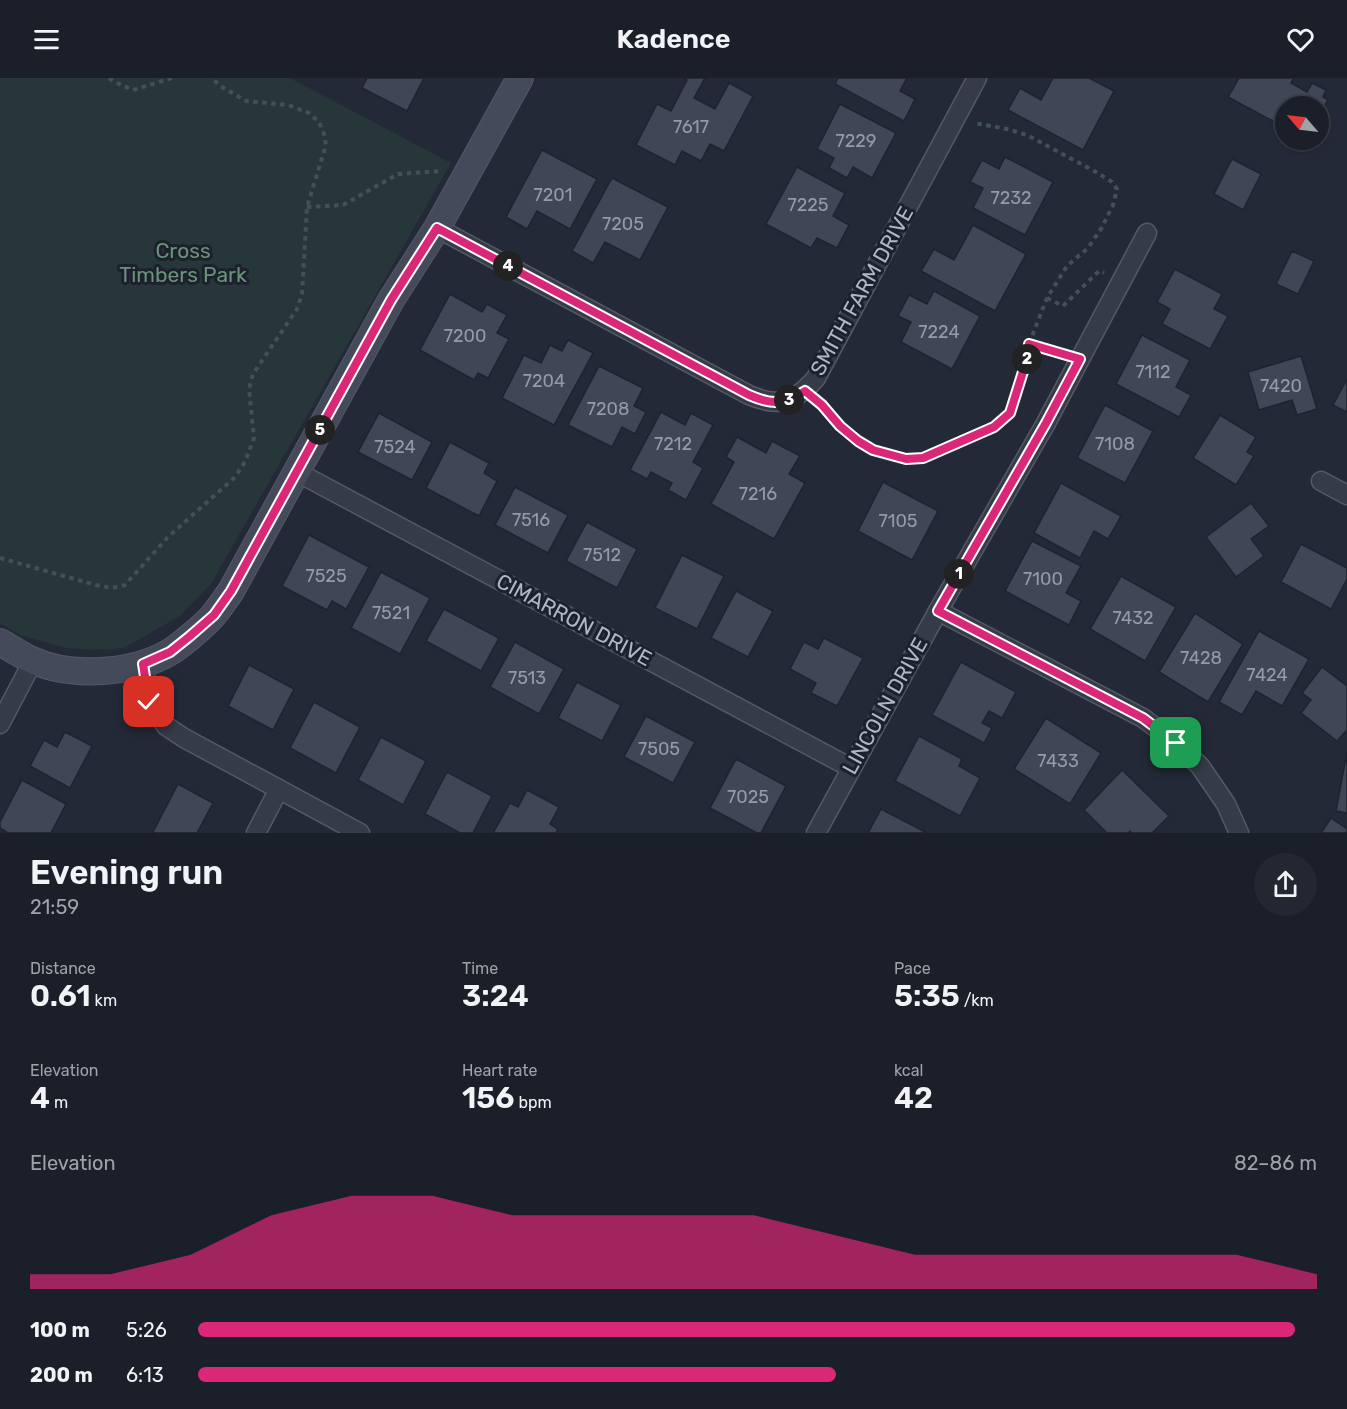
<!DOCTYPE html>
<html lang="en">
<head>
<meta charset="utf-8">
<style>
  :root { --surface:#1a1f29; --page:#232731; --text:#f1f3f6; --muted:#9fa2a8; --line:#383d46; --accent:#db2777 }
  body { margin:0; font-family:Rubik,sans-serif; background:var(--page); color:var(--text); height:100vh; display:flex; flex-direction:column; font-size:22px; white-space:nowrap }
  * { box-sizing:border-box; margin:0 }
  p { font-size:20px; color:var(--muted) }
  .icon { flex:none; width:33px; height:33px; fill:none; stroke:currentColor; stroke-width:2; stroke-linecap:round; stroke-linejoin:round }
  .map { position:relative; height:755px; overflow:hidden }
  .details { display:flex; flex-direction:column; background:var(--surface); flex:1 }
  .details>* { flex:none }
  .needle { width:39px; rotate:298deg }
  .tools { position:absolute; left:1275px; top:18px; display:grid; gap:12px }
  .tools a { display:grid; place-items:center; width:54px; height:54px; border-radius:50%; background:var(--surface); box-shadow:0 2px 4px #0004,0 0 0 2px var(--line); font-size:30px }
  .pin { position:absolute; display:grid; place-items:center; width:51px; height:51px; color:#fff; margin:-26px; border-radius:12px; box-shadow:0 3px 9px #0006 }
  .km { position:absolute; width:30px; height:30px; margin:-15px; border-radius:50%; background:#222; color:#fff; font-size:16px; line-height:30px; text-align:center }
  .round { display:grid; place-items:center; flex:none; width:63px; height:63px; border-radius:32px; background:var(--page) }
  .head { display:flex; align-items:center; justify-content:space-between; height:102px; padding:0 30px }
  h1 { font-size:33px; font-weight:600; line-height:45px }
  .metrics { display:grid; grid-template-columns:repeat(3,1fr); gap:9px; height:102px; padding:6px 30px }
  .metrics div { display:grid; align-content:center }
  .metrics b { font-size:30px; font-weight:600 }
  .metrics small { font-size:16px; font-weight:400 }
  .metrics p { font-size:16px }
  .chart { height:168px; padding:12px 30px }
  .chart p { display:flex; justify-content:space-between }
  .chart svg { width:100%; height:108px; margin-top:6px; fill:var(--accent); opacity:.7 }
  ul { padding:0 30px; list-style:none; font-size:20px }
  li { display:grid; grid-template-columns:96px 72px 1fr; align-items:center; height:45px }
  li i { height:15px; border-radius:8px; background:var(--accent) }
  header { display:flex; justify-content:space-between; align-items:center; height:78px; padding:0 30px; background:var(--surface); font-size:27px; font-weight:600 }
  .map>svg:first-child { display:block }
  .green { fill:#263639 }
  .building { fill:#3f4757; stroke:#1e232f; stroke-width:1.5 }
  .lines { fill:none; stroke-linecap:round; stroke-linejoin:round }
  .street-casing { stroke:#545966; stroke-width:21 }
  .secondary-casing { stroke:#545966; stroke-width:28 }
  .path { stroke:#425156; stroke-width:4; stroke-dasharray:4.5 4.5; stroke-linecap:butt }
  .street { stroke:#363b48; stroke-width:18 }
  .secondary { stroke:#454a5b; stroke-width:26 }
  .route-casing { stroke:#fff; stroke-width:12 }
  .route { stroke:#db2777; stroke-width:8 }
  .labels { text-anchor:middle; stroke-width:6; stroke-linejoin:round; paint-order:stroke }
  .number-label { font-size:18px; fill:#949aa9 }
  .park-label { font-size:21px; fill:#6a9379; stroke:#1c212d }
  .street-label { font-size:21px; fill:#b1b6c4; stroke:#1c212d }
</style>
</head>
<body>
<header><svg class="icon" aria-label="menu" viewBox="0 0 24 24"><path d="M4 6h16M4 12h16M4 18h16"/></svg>Kadence<svg class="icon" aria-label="heart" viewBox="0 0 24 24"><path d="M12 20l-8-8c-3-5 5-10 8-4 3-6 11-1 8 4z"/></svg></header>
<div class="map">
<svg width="1347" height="755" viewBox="0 0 1347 755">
  <rect width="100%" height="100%" fill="#232937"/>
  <polygon class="green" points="0,0 290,0 451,85 211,506 180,538 124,570 93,572 65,570 20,557 0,545"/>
  <g class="building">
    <polygon points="367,0 424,0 407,33 362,10"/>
    <polygon points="683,0 705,0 694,20 715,31 729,5 753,18 724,73 710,66 701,83 682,73 675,87 636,67 657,26 671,33 687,2"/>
    <polygon points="838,0 907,0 900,13 915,21 904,43 835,6"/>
    <polygon points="1053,0 1089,0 1114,13 1083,72 1008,32 1020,10 1041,22"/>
    <polygon points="1239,0 1294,0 1291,5 1307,14 1312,5 1326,12 1323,19 1328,22 1318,39 1318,28 1286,28 1286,50 1228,19"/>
    <polygon points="840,26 896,55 872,100 853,89 847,100 829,90 834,80 817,71"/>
    <polygon points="542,72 597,101 570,151 537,133 527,151 506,139"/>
    <polygon points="1005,79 1053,104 1025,157 973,130 983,110 970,104 982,82 999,91"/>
    <polygon points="1232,81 1261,96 1243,132 1214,116"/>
    <polygon points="797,89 845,115 833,138 849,147 837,170 817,160 811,170 766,146"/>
    <polygon points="612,100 668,129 640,182 605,164 593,185 572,173"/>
    <polygon points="973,147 1026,176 995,233 921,193 934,171 954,182"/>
    <polygon points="1292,173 1314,183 1298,216 1276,206"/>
    <polygon points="1175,191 1222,216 1214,231 1228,238 1210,271 1162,246 1170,231 1157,224"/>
    <polygon points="934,213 980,238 952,291 901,264 911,244 898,238 909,217 927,226"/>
    <polygon points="450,216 482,234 487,226 507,237 497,255 509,261 488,300 478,295 474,302 420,272"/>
    <polygon points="1142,257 1190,282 1176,309 1191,317 1179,339 1116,306"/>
    <polygon points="568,262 593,275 554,347 502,320 524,277 541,285 550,267 562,273"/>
    <polygon points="1301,278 1317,331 1297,337 1292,322 1259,332 1248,294"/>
    <polygon points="599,288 643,310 634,328 646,334 635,356 622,349 612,369 568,347"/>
    <polygon points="1347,301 1347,334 1333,327"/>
    <polygon points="1105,327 1153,353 1125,405 1077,380"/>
    <polygon points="661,334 685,347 691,335 713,347 693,384 703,390 686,422 668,412 672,405 651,394 647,401 630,392"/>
    <polygon points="379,335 432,364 412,402 358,374"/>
    <polygon points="1220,337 1256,359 1247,374 1254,378 1236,407 1193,380"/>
    <polygon points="737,359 766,375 772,363 800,378 789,396 805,405 774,461 711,426 734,384 726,379"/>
    <polygon points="450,364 489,385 484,395 497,403 479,438 426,410"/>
    <polygon points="883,404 938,433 912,482 858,453"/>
    <polygon points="1061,405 1121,438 1108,461 1094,453 1080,480 1034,455"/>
    <polygon points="515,409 568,437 548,475 495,447"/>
    <polygon points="1251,425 1269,448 1251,461 1264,478 1236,499 1206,459"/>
    <polygon points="587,444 637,471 617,510 566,483"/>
    <polygon points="309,457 369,489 346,531 332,523 327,532 282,508"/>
    <polygon points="1032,463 1081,488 1066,515 1081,523 1069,547 1005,513"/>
    <polygon points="1301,466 1347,490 1347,501 1331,531 1281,504"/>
    <polygon points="682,477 724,498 697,551 655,530"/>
    <polygon points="381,494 430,520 400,576 351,550"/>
    <polygon points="1121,498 1176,529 1145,583 1090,551"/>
    <polygon points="736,513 773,533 748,579 711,560"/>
    <polygon points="444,531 499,560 481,593 426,563"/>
    <polygon points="1195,535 1243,566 1208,624 1159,594"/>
    <polygon points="1259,553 1309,581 1282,628 1256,613 1242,637 1219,624"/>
    <polygon points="824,560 863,580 837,628 811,615 816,605 790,591 804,564 818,571"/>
    <polygon points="515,564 564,591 539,636 490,609"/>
    <polygon points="961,584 1016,614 1002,640 989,633 982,645 992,650 984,665 932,637"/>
    <polygon points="249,587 294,611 273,652 228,628"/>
    <polygon points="1322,589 1347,608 1347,652 1337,663 1301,635 1311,622 1302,615"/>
    <polygon points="577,604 621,627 602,663 558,640"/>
    <polygon points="314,624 360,649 336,695 290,670"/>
    <polygon points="646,638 695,664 673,705 624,679"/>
    <polygon points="1046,640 1101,675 1070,726 1014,691"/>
    <polygon points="65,654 92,668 70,710 30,688 44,662 57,669"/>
    <polygon points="919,658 962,681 959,688 980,700 960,738 895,703"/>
    <polygon points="381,659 426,683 403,727 358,702"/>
    <polygon points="1347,674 1347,735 1336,733"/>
    <polygon points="736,681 786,708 761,755 757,755 710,730"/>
    <polygon points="1122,692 1169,738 1152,755 1131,755 1130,753 1128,755 1107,755 1084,732"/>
    <polygon points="447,694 492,718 473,755 460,755 425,736"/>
    <polygon points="22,702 66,726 51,755 8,755 0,750 0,744"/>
    <polygon points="178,706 213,725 197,755 155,755 153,754"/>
    <polygon points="527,712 559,729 550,746 558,751 556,755 493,755 510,725 518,729"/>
    <polygon points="881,731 927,755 868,755"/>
    <polygon points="1331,740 1347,751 1347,755 1321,755"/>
  </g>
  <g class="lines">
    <g class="street-casing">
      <g id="street">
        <path d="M437 150 749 317C780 330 794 325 816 300L977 0"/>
        <polyline points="297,394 851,690"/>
        <polyline points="1321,403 1347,417"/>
        <polyline points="938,533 1143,640 1176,665 1200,688 1226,726 1239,755"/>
        <polyline points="143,586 149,624 166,648 184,660 360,755"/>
        <polyline points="0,646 33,583"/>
        <polyline points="256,755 279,711"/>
        <polyline points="816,755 938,533 1046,345 1147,155"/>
      </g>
    </g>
    <g class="secondary-casing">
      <path id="secondary" d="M0 564C11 570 21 577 32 582 71 600 133 596 170 574 180 568 208 545 215 535 221 528 226 520 231 513L391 222 437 150 520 0"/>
    </g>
    <g class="path">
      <polyline points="109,0 115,4 133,12 172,0"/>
      <polyline points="307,129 343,127 398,96 440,93 441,91"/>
      <polyline points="1047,220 1063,228 1099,193 1104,195"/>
      <polyline points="1029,266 1063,276"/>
      <polyline points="817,323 840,348 858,363 873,372 906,381 923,380 994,349 1010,335 1027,281 1029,266 1047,220 1067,188 1088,170 1101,151 1113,127 1117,111 1112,104 1096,94 1027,57 1007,51 974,45"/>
      <polyline points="0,480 96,507 112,510 125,507 167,460 235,399 245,384 254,360 249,311 253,296 297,231 302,216 307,129 326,67 324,56 319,44 309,35 288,27 246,23 222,9 211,0"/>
    </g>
    <use href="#street" class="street"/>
    <use href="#secondary" class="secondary"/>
  </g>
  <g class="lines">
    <g class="route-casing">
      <path id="route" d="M149 624 143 586 170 574 190 558 214 537 231 513 391 222 437 150 749 317C772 327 783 327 805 313L822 327 840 348 858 363 873 372 906 381 923 380 994 349 1010 335 1027 281 1029 266 1080 281 1046 345 938 533 1143 640 1176 665"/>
    </g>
    <use href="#route" class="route"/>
  </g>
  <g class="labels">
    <g class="number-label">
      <text x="691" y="55">7617</text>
      <text x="856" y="69">7229</text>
      <text x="553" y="123">7201</text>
      <text x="1011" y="126">7232</text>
      <text x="808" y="133">7225</text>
      <text x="623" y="152">7205</text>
      <text x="939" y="260">7224</text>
      <text x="465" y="264">7200</text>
      <text x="1153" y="300">7112</text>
      <text x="544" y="309">7204</text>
      <text x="1281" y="314">7420</text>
      <text x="608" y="337">7208</text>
      <text x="673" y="372">7212</text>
      <text x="1115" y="372">7108</text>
      <text x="395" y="375">7524</text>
      <text x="758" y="422">7216</text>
      <text x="531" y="448">7516</text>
      <text x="898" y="449">7105</text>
      <text x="602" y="483">7512</text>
      <text x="326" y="504">7525</text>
      <text x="1043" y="507">7100</text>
      <text x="391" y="541">7521</text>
      <text x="1133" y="546">7432</text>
      <text x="1201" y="586">7428</text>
      <text x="1267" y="603">7424</text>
      <text x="527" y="606">7513</text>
      <text x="659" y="677">7505</text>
      <text x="1058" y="689">7433</text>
      <text x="748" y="725">7025</text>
    </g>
    <g class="park-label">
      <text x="183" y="180">Cross<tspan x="183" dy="24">Timbers Park</tspan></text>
    </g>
    <g class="street-label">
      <text transform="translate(862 213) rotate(-61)" y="7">SMITH FARM DRIVE</text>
      <text transform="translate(574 542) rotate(28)" y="7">CIMARRON DRIVE</text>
      <text transform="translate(885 628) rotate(-61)" y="7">LINCOLN DRIVE</text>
    </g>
  </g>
</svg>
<div class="tools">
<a><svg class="needle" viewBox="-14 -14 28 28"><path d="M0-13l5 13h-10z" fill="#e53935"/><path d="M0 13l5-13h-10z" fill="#9fa2a8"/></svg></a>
</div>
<div class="pin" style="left:1176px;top:665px;background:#1e9e55"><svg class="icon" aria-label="arrive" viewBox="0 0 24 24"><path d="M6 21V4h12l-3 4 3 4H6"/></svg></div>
<div class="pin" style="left:149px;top:624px;background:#d93025"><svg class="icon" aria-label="check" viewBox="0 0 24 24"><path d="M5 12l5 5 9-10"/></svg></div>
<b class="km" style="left:959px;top:496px">1</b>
<b class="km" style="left:1027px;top:281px">2</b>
<b class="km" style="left:789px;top:322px">3</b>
<b class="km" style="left:508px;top:188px">4</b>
<b class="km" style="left:320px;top:352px">5</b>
</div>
<section class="details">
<div class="head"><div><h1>Evening run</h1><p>21:59</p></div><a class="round"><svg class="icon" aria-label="share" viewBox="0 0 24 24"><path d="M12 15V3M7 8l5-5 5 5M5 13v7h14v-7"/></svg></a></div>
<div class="metrics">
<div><p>Distance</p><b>0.61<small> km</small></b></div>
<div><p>Time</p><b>3:24</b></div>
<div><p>Pace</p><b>5:35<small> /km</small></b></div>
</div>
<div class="metrics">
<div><p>Elevation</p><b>4<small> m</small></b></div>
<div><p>Heart rate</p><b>156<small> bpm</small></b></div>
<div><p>kcal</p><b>42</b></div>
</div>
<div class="chart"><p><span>Elevation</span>82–86 m</p>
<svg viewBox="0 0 160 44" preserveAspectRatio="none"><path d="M0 44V38L10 38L20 30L30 14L40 6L50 6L60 14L70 14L80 14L90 14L100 22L110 30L120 30L130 30L140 30L150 30L160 38V44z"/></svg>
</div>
<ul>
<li><b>100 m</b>5:26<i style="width:98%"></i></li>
<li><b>200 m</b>6:13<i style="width:57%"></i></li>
</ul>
</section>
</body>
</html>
